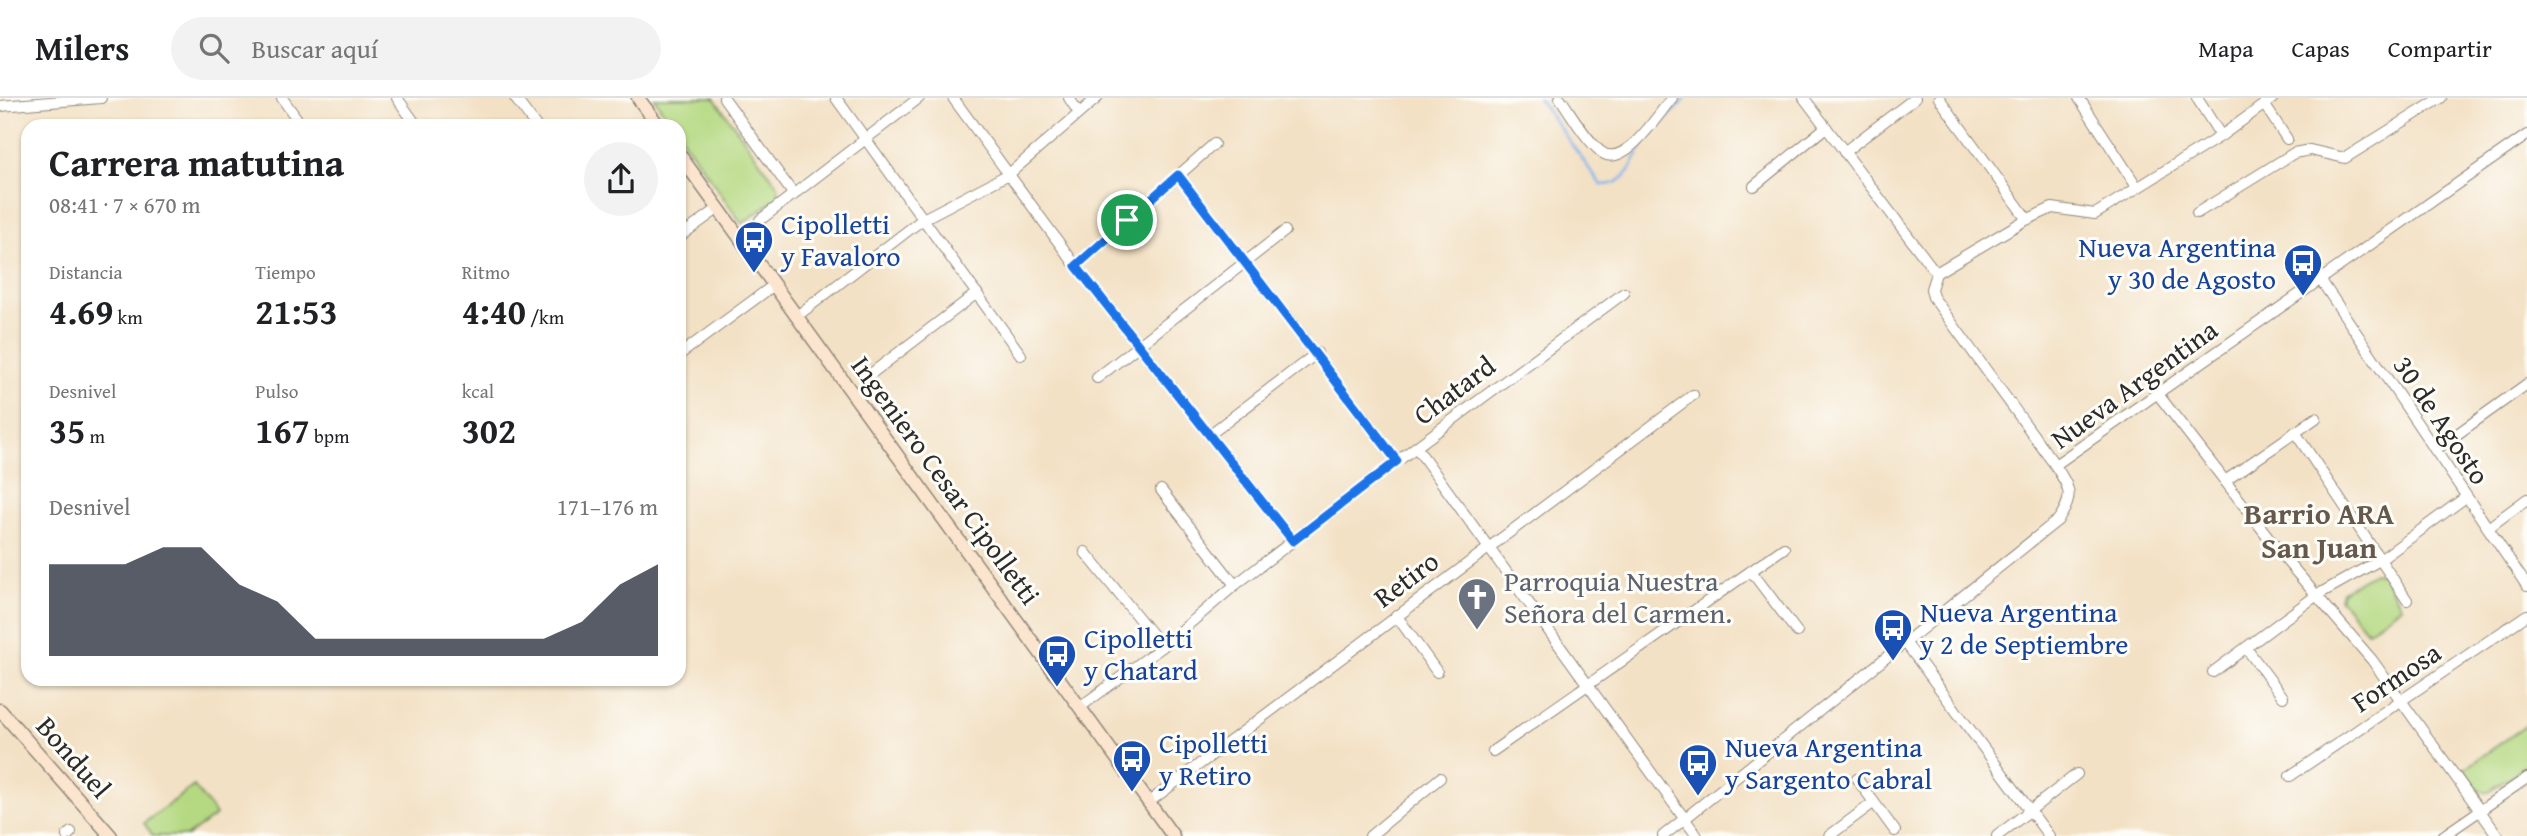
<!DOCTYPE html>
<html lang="es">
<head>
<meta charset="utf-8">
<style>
  :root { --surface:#fff; --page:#f2f2f2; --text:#202124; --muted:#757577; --line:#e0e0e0; --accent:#111827 }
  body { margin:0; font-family:"Gentium Book Plus",serif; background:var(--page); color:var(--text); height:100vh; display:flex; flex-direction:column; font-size:26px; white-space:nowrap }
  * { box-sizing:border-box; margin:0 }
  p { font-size:23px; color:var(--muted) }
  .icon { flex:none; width:38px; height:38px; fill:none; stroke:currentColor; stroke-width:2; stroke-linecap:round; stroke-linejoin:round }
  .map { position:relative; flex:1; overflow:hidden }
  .sheet { position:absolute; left:21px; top:21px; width:665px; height:567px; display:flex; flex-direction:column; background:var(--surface); border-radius:21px; box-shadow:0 2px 5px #0004 }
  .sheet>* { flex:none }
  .pin { position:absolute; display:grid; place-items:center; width:60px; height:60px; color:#fff; margin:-30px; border:4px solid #fff; border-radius:50%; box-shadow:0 2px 7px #0007 }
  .round { display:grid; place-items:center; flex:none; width:74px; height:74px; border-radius:37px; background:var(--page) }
  .head { display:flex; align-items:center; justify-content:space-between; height:119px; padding:0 28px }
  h1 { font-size:38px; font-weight:600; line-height:52px }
  .stats { display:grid; grid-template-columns:repeat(3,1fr); gap:10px; height:119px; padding:7px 28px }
  .stats div { display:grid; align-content:center }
  .stats b { font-size:35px; font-weight:600 }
  .stats small { font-size:19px; font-weight:400 }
  .stats p { font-size:19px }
  .chart { height:196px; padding:14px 28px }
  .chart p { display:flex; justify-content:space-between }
  .chart svg { width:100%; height:126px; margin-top:7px; fill:var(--accent); opacity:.7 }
  header { display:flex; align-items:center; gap:42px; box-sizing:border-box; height:98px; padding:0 35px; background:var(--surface); border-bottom:2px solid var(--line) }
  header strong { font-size:33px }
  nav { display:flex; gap:38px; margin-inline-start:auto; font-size:24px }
  .search { width:490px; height:63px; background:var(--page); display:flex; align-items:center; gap:18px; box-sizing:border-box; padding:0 24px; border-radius:38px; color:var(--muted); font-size:26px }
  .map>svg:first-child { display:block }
  .green { fill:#b5d982; stroke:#708256; stroke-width:2 }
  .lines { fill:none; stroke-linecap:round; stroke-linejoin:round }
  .stream { stroke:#82b3ed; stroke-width:2.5 }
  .street-casing { stroke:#8f8678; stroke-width:12 }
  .secondary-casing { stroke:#8f8678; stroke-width:15 }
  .street { stroke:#fff; stroke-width:10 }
  .secondary { stroke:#fce5cf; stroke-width:12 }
  .route-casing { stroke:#fff; stroke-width:14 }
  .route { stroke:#1a73e8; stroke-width:9 }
  .labels { text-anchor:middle; stroke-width:6; stroke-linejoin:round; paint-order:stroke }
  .transit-label { font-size:28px; fill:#164399; stroke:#fdfcf7; text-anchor:start }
  .street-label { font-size:28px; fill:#2b2b2b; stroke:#fdfcf7 }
  .worship-label { font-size:28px; fill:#5b616d; stroke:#fdfcf7; text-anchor:start }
  .neighbourhood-label { font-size:30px; font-weight:bold; fill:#65584d; stroke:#fdfcf7 }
</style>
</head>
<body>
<header>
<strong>Milers</strong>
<div class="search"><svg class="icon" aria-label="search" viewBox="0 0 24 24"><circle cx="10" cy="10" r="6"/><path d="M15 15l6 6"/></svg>Buscar aquí</div>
<nav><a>Mapa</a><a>Capas</a><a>Compartir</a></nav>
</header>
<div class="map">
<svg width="2527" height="738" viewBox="0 0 2527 738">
  <rect width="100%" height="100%" fill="#fdfcf7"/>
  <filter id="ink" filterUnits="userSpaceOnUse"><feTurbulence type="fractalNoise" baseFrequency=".0143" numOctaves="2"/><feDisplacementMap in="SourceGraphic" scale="14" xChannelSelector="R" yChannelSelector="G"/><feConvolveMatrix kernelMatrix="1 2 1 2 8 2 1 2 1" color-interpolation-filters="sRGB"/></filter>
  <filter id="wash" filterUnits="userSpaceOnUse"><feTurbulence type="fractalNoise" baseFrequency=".00686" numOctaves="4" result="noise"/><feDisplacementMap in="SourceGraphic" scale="28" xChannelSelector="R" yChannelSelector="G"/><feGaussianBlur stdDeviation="1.57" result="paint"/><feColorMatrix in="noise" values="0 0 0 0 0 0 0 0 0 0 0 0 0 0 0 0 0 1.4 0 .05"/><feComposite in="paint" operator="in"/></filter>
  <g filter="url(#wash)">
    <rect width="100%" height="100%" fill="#f3e1c5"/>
    <g class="green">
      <polygon points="654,0 714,0 778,88 778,99 742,126 679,36 679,28 673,28"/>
      <polygon points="2374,475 2383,477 2401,509 2367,533 2340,501 2342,493"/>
      <polygon points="2527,627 2527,667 2488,694 2479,692 2464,671"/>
      <polygon points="194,688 216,717 187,738 153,738 144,725"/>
    </g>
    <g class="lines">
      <path class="stream" d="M1538 0 1601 87C1633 88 1631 59 1648 40 1660 27 1674 14 1686 0"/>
    </g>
  </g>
  <g filter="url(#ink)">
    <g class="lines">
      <g class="street-casing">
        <g id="street">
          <polyline points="282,0 302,28"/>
          <polyline points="397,0 417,28"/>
          <polyline points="515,0 536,28"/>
          <polyline points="724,0 794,97"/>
          <polyline points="836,0 1021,257"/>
          <polyline points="953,0 1076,168 1293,443"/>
          <polyline points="1069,0 1079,15"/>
          <path d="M1560 0C1572 17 1584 39 1600 53 1623 74 1658 16 1672 0"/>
          <polyline points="1804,0 1936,175"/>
          <polyline points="1939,0 2027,121"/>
          <polyline points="2079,0 2137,89"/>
          <polyline points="2197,0 2221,38"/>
          <polyline points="2264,6 2287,41"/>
          <polyline points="0,8 101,0"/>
          <polyline points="1844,54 1915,0"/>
          <polyline points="1178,77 1397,363"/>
          <polyline points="1754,88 1826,29"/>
          <polyline points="2197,115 2294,55 2310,52 2345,60 2441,0"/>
          <polyline points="760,122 919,0"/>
          <polyline points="679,139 719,110"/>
          <polyline points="1076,168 1214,46"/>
          <polyline points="1936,175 2022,124 2052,110 2095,116 2221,38 2273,0"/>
          <polyline points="1936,175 1931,191 1933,199 2055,367"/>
          <polyline points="2320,181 2527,488"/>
          <polyline points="797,218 923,121 1009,76 1097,0"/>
          <polyline points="679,257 774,187"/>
          <polyline points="872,275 977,195"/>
          <polyline points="1097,280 1285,133"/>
          <polyline points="2157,295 2286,462 2372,562 2498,738"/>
          <polyline points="2295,334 2407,502"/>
          <polyline points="1209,337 1317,255"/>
          <polyline points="1416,349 1697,738"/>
          <polyline points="2435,352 2527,286"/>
          <polyline points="2225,383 2316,320"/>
          <polyline points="1161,392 1235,487"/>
          <polyline points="2488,430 2527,401"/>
          <polyline points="1085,454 1162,549"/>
          <polyline points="1751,473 1797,534"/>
          <polyline points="1396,517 1437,574"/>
          <polyline points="1905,544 2049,738"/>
          <polyline points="2246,550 2283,599"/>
          <polyline points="2213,574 2317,497 2380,462 2466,399"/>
          <polyline points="1080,609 1162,549 1235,487 1416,349 1624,195"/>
          <polyline points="1493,653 1784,450"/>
          <polyline points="2290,678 2527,517"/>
          <polyline points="1857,681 1895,733"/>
          <polyline points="1149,704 1693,297"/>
          <polyline points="67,738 71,734"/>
          <polyline points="1370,738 1440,680"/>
          <path d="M1663 738 2058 422C2075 398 2070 391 2055 367L2527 37"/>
          <polyline points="1829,738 1873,705"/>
          <polyline points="1997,738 2077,676"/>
          <polyline points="2443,738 2527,680"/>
        </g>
      </g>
      <g class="secondary-casing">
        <g id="secondary">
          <polyline points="638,0 659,28"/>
          <polyline points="679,56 1173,738"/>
          <polyline points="0,612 111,738"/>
        </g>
      </g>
      <use href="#street" class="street"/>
      <use href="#secondary" class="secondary"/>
    </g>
  </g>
  <g class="lines" filter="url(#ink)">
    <g class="route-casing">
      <polygon id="route" points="1178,77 1397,363 1293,443 1076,168"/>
    </g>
    <use href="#route" class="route"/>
  </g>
  <defs>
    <g id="bus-pin" transform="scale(2.0125)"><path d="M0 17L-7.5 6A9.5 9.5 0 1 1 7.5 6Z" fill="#1a4fb4" stroke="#fdfcf7"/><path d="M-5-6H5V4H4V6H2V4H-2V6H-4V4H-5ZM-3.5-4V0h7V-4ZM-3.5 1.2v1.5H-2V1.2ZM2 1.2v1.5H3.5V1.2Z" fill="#fff"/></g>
    <g id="church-pin" transform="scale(2.0125)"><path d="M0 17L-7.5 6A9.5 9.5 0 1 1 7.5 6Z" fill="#6b7280" stroke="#fdfcf7"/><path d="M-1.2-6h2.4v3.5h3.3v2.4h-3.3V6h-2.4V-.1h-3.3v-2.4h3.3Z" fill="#fff"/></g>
  </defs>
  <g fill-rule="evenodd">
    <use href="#bus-pin" x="754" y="142"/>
    <use href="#bus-pin" x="2303" y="165"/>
    <use href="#church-pin" x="1477" y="499"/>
    <use href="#bus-pin" x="1893" y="530"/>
    <use href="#bus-pin" x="1057" y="556"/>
    <use href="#bus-pin" x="1132" y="661"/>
    <use href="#bus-pin" x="1698" y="665"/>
  </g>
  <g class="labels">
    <g class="transit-label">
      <text x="781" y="136">Cipolletti<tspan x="781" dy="32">y Favaloro</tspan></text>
      <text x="2276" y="159" text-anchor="end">Nueva Argentina<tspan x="2276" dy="32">y 30 de Agosto</tspan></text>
      <text x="1920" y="524">Nueva Argentina<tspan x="1920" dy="32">y 2 de Septiembre</tspan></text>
      <text x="1084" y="550">Cipolletti<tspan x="1084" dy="32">y Chatard</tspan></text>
      <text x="1159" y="655">Cipolletti<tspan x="1159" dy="32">y Retiro</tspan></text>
      <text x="1725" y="659">Nueva Argentina<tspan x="1725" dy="32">y Sargento Cabral</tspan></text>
    </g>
    <g class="street-label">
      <text transform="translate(2134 286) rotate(-36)" y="10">Nueva Argentina</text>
      <text transform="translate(1454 292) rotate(-37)" y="10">Chatard</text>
      <text transform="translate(2442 322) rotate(56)" y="10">30 de Agosto</text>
      <text transform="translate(946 382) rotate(54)" y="10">Ingeniero Cesar Cipolletti</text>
      <text transform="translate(1406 481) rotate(-37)" y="10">Retiro</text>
      <text transform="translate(2396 579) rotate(-34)" y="10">Formosa</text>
      <text transform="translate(74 659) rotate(49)" y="10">Bonduel</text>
    </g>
    <g class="worship-label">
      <text x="1504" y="493">Parroquia Nuestra<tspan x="1504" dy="32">Señora del Carmen.</tspan></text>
    </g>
    <g class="neighbourhood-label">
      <text x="2319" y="426">Barrio ARA<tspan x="2319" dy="34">San Juan</tspan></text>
    </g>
  </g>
</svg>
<div class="pin" style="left:1127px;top:122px;background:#1e9e55"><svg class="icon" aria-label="arrive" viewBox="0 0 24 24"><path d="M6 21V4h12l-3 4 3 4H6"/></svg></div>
<section class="sheet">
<div class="head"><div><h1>Carrera matutina</h1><p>08:41 · 7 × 670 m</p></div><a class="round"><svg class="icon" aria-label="share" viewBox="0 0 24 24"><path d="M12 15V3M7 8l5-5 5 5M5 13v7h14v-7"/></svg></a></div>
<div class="stats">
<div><p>Distancia</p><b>4.69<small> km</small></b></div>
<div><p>Tiempo</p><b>21:53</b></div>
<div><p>Ritmo</p><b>4:40<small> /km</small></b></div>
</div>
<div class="stats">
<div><p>Desnivel</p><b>35<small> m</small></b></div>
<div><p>Pulso</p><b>167<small> bpm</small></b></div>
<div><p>kcal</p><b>302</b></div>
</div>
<div class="chart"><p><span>Desnivel</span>171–176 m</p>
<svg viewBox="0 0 160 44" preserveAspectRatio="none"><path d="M0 44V12L10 12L20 12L30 6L40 6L50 19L60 25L70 38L80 38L90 38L100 38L110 38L120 38L130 38L140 32L150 19L160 12V44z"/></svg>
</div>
</section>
</div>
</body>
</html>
